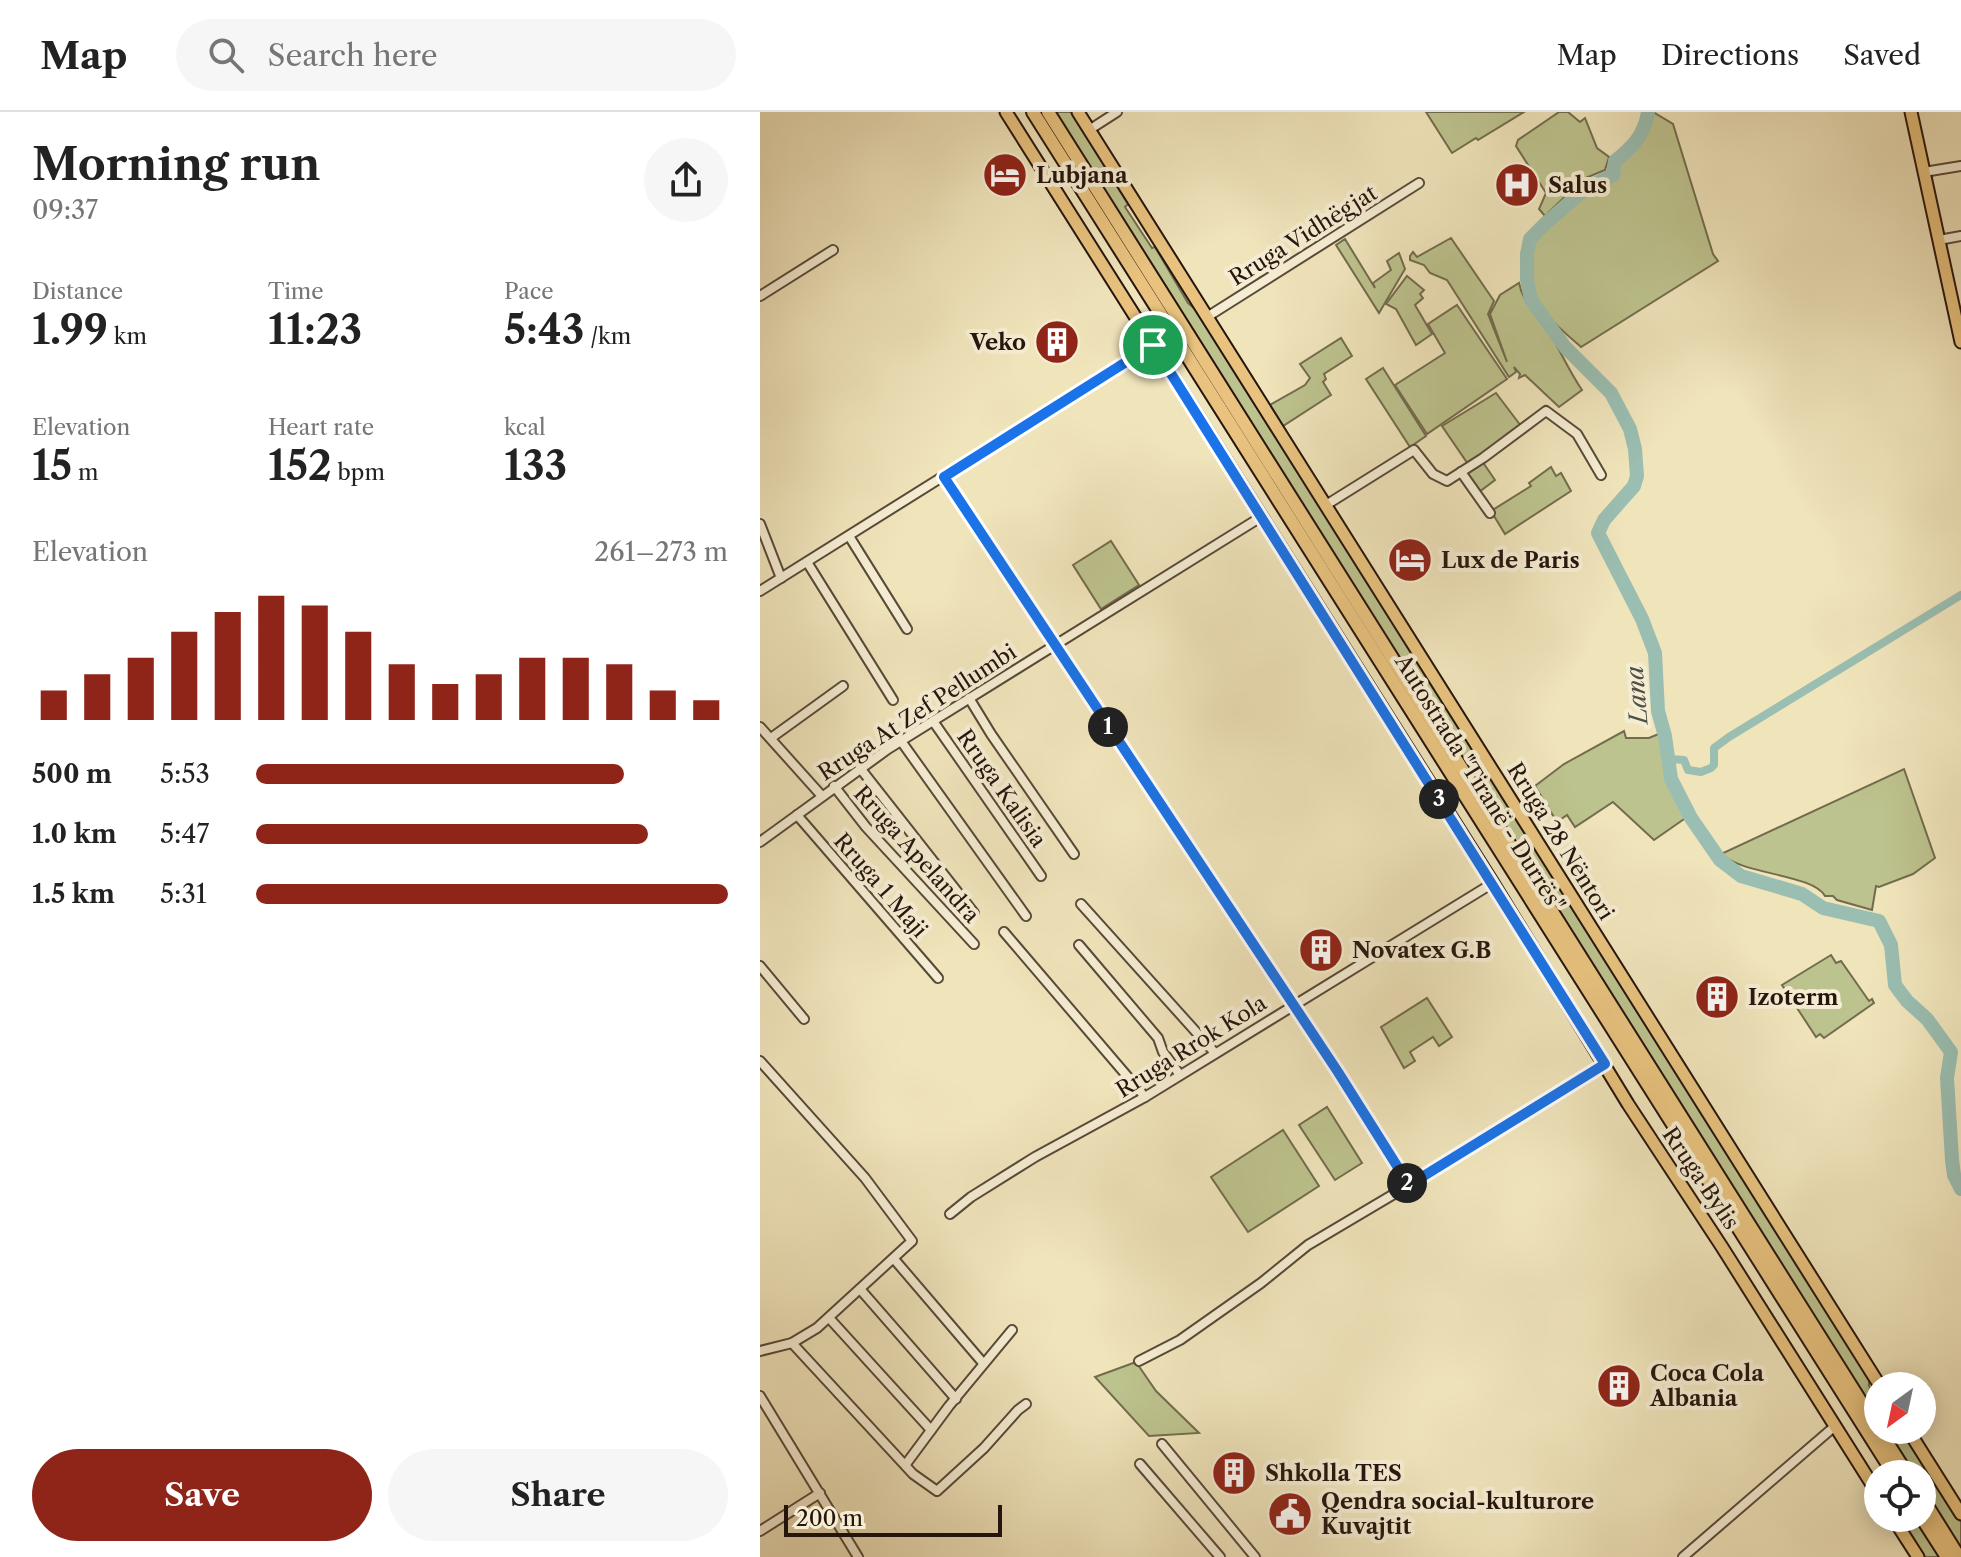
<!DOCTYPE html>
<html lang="en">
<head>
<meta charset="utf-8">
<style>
  :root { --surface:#fff; --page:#f6f6f6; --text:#222; --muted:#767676; --line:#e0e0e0; --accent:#8f2418 }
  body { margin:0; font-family:"Libre Caslon Text",serif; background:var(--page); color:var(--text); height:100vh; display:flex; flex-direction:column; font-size:30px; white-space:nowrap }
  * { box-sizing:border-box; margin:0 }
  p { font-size:26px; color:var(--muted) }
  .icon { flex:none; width:44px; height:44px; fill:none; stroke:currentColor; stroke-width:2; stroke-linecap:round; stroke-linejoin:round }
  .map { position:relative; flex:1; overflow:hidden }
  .sheet { display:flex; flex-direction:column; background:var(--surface); width:760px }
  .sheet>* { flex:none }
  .needle { width:52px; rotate:213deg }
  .controls { position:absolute; left:1104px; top:1260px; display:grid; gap:16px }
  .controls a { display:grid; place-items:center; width:72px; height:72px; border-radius:50%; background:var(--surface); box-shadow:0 4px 20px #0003; font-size:40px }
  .scale { position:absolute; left:24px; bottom:20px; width:218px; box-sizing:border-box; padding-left:8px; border:4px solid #26150d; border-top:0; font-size:22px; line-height:28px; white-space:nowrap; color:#26150d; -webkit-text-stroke:6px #f5edd3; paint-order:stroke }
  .pin { position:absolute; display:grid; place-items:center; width:68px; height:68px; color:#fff; margin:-34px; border:4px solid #fff; border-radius:50%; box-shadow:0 2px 8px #0007 }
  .km { position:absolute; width:40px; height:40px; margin:-20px; border-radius:50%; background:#222; color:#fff; font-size:22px; line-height:40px; text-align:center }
  .round { display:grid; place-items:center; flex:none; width:84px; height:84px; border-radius:42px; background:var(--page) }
  .headline { display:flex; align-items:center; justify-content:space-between; height:136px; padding:0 32px }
  h1 { font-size:44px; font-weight:700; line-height:60px }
  .figures { display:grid; grid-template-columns:repeat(3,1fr); gap:12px; height:136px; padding:8px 32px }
  .figures div { display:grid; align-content:center }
  .figures b { font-size:40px; font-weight:700 }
  .figures small { font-size:22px; font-weight:400 }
  .figures p { font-size:22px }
  .chart { height:224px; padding:16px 32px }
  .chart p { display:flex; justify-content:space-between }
  .chart svg { width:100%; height:144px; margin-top:8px; stroke:var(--accent); stroke-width:6 }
  .action { display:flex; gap:16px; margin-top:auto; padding:16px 32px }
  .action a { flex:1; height:92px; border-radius:48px; background:var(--accent); color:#fff; font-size:32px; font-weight:700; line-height:92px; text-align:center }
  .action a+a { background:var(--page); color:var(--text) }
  ul { padding:0 32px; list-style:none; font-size:26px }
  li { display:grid; grid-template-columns:128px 96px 1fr; align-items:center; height:60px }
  li i { height:20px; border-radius:10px; background:var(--accent) }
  header { display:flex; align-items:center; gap:48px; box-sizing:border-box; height:112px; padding:0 40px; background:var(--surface); border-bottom:2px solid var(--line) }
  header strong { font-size:38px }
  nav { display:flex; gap:44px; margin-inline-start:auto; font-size:28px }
  .search { width:560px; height:72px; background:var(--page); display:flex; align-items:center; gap:20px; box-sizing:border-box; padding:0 28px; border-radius:44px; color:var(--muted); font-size:30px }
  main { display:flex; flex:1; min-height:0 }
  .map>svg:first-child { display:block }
  .green { fill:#bdc38e; stroke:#726c4e; stroke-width:2 }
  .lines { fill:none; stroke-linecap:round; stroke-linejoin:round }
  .canal { stroke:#9abeb1; stroke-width:8 }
  .river { stroke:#9abeb1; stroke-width:14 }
  .minor-casing { stroke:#584938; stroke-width:12 }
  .major-casing { stroke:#26150d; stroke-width:15 }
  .highway-casing { stroke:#26150d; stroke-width:16 }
  .minor { stroke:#f5edd3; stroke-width:8 }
  .major { stroke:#e8c27e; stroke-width:11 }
  .highway { stroke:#e8c27e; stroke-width:12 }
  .route-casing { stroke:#fff; stroke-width:16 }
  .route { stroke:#1a73e8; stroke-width:10 }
  .labels { text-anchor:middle; stroke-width:8; stroke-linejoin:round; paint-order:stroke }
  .poi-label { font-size:22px; font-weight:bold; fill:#26150d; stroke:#f5edd3; text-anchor:start }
  .street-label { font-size:22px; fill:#26150d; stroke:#f5edd3 }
  .water-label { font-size:24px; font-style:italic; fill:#4f5046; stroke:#f5edd3 }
</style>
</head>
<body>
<header>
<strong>Map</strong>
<div class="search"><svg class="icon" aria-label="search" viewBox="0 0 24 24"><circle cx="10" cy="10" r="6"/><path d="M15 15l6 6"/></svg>Search here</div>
<nav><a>Map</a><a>Directions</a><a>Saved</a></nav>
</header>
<main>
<section class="sheet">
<div class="headline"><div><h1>Morning run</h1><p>09:37</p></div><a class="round"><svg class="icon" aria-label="share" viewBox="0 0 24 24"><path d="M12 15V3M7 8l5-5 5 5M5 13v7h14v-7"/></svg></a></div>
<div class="figures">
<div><p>Distance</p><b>1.99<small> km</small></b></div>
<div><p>Time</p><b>11:23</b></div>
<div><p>Pace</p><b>5:43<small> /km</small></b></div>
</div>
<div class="figures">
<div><p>Elevation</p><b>15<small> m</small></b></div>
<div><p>Heart rate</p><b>152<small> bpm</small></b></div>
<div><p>kcal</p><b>133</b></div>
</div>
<div class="chart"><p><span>Elevation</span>261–273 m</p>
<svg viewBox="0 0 160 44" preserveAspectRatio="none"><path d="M5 44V35M15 44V30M25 44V25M35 44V17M45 44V11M55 44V6M65 44V9M75 44V17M85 44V27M95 44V33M105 44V30M115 44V25M125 44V25M135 44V27M145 44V35M155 44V38"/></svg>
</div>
<ul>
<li><b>500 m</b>5:53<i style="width:78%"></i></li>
<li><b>1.0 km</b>5:47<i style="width:83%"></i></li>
<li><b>1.5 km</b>5:31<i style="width:100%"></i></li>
</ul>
<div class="action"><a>Save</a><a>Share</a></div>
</section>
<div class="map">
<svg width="1201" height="1445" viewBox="0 0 1201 1445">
  <rect width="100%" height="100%" fill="#f0e4bb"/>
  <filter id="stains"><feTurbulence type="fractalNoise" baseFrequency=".0025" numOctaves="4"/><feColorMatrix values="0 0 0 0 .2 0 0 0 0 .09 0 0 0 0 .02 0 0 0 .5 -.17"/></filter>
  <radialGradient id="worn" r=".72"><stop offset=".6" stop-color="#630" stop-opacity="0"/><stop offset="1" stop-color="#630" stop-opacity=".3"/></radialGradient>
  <g class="green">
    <polygon points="293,0 311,0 368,92 365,95 392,136 395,135 428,191 435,197 1109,1264 1109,1274 1118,1287 1118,1306 732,696 729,684 704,651"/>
    <polygon points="666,0 764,0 718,28 716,26 692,41"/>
    <polygon points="799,0 808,0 820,10 825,6 837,36 849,45 845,58 823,67 785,104 779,97 786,81 756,34 758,28"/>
    <path d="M893 0 913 12 953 142 958 149 821 235C805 221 784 204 775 185 768 170 767 139 776 125 784 114 815 87 826 79 834 74 845 70 854 66L858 52 883 25Z"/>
    <path d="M691 126 734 189 728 202 747 250 730 202 740 183 759 171C763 192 778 200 788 218 800 238 809 259 822 278L799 295 765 263 759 266 760 262 754 255 756 260 749 265 687 168 670 161 664 153 650 148V144L653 140 657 145Z"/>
    <polygon points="585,127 615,176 613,171 631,158 627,149 639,141 645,157 619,201 576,133"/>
    <polygon points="647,164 664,178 660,182 663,186 655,193 672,222 656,233 636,197 626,192"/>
    <polygon points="697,193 747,267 667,322 635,273 685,241 668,212"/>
    <polygon points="581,226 592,244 564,262 566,267 563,270 571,283 523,314 510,293 545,273 550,266 540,252"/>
    <polygon points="623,256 666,324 650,335 606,267"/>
    <polygon points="736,281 761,314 708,352 682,314"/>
    <polygon points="722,349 735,368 719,380 706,361"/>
    <polygon points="791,355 796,364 801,361 811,379 745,422 731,399 771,374 769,371"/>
    <polygon points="351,429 379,473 341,497 313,453"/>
    <polygon points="864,619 866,626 889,626 901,621 908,667 927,705 894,728 853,690 815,715 807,703 797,710 775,674 804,652"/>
    <path d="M1144 657 1175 746 1153 762 1119 775 1116 774 1112 798 1077 788 1073 784H1065C1053 762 983 763 961 742Z"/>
    <polygon points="1071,843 1076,851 1081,849 1109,889 1112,887 1114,891 1064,926 1060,922 1056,925 1022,873"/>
    <polygon points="667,886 692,925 679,934 673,925 650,940 655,949 644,956 621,915"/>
    <polygon points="567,995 602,1051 575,1068 539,1013"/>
    <polygon points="523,1018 559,1074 488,1120 451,1065"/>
    <polygon points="376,1250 396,1279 439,1321 389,1324 335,1265"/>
    <polygon points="1125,1318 1142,1318 1201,1410 1201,1439 1162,1377 1162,1362 1153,1362"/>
    <polygon points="1138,1406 1156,1406 1180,1445 1163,1445"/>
  </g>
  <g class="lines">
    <polyline class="canal" points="910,647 924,648 928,658 941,660 951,656 954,653 954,636 969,625 1201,483"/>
    <path class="river" d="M888 0C885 22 872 36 855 49L853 63 826 76 786 111 770 127 767 142V168L771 188 805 235 851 281 870 317 875 337 877 364 874 374 844 408 838 421 882 507 895 541 898 599 905 624 911 667 931 706 960 748 981 764 1042 782 1063 796 1119 809 1131 833 1135 873 1147 889 1167 907 1191 940 1187 966 1192 1048 1194 1063 1201 1077"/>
    <g class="minor-casing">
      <g id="minor">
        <polyline points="329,18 357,0"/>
        <polyline points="1164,60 1201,54"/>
        <polyline points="1179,128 1201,124"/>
        <polyline points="0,184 73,138"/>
        <polyline points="447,205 659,71"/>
        <polyline points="701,360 730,401"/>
        <polyline points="184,365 578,960 649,1073"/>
        <polyline points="566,393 654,338 673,362 687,369 723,346 786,299 817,322 841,363"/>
        <polyline points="0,412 21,466"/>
        <polyline points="89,424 147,517"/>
        <polyline points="47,450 133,588"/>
        <polyline points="0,479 393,233"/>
        <polyline points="209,586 231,622 314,742"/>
        <polyline points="173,609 281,764"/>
        <polyline points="0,615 61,683"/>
        <polyline points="11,626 83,574"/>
        <polyline points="141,629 266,804"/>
        <polyline points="100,656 214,801"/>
        <polyline points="74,674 106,715 214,832"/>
        <polyline points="37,703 178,866"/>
        <polyline points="0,730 128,637 501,405"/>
        <polyline points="321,792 455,941"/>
        <polyline points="244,820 385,985"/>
        <polyline points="319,833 398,926 403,940 420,963"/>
        <polyline points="0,854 44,907"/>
        <polyline points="0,949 105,1066 152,1129 57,1216 32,1231 0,1239"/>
        <polyline points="190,1102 211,1085 275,1045 385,985 733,771"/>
        <polyline points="134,1147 223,1251"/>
        <polyline points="100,1177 196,1287"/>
        <polyline points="70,1207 171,1318"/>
        <polyline points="32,1231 153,1362 177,1379 224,1336 258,1298 266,1292"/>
        <polyline points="379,1249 420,1228 501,1171 548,1133 688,1050 845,952"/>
        <polyline points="0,1284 98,1445"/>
        <polyline points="402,1332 495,1445"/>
        <polyline points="146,1352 189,1294 252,1218"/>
        <polyline points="380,1352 460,1445"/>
        <polyline points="0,1419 60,1381"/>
        <polyline points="923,1445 1075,1314"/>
      </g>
    </g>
    <g class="major-casing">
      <g id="major">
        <polyline points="246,0 733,771 868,992 962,1135 1118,1382"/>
        <polyline points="318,0 1120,1274"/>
        <polyline points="1151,0 1201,230"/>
        <polyline points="1148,1318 1201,1402"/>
        <polyline points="1133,1406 1158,1445"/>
      </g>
    </g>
    <g class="highway-casing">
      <g id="highway">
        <polyline points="273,0 1134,1362"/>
        <polyline points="288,0 1118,1317"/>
        <polyline points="1119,1318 1147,1362"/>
        <polyline points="1162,1386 1199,1445"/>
        <polyline points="1162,1406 1187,1445"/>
      </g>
    </g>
    <use href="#minor" class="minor"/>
    <use href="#major" class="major"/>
    <use href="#highway" class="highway"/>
  </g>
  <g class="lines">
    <g class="route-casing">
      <polygon id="route" points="393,233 845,952 649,1073 578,960 184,365"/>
    </g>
    <use href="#route" class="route"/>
  </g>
  <defs>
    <g id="hotel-disc" transform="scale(2.3)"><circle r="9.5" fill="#8f2418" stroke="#f5edd3"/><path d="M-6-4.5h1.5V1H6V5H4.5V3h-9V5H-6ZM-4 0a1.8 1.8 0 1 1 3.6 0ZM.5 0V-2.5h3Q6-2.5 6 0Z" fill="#fff"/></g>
    <g id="hospital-disc" transform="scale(2.3)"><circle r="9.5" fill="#8f2418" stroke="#f5edd3"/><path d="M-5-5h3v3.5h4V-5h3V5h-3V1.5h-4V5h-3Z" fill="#fff"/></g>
    <g id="building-disc" transform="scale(2.3)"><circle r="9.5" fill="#8f2418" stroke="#f5edd3"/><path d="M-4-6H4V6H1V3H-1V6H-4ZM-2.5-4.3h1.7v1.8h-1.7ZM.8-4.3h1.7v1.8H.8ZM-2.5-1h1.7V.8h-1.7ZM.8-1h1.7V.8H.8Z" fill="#fff"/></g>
    <g id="civic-disc" transform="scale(2.3)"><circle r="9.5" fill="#8f2418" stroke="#f5edd3"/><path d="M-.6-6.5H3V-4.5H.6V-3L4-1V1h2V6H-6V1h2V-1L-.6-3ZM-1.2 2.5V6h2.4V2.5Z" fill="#fff"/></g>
  </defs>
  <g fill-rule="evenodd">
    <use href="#hotel-disc" x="245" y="63"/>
    <use href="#hospital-disc" x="757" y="73"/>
    <use href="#building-disc" x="297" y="230"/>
    <use href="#hotel-disc" x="650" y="448"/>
    <use href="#building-disc" x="561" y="838"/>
    <use href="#building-disc" x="957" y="885"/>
    <use href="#building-disc" x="859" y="1274"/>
    <use href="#building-disc" x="474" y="1361"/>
    <use href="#civic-disc" x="530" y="1402"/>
  </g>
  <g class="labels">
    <g class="poi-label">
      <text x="276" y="71">Lubjana</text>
      <text x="788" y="81">Salus</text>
      <text x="266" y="238" text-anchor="end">Veko</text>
      <text x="681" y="456">Lux de Paris</text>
      <text x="592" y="846">Novatex G.B</text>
      <text x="988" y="893">Izoterm</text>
      <text x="890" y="1269">Coca Cola<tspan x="890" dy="25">Albania</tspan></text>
      <text x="505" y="1369">Shkolla TES</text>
      <text x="561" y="1397">Qendra social-kulturore<tspan x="561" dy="25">Kuvajtit</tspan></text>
    </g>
    <g class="street-label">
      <text transform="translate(543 123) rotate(-32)" y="8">Rruga Vidhëgjat</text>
      <text transform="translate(157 600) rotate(-33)" y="8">Rruga At Zef Pellumbi</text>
      <text transform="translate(720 671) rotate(58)" y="8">Autostrada "Tiranë - Durrës"</text>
      <text transform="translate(242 676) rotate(55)" y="8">Rruga Kalisia</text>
      <text transform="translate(801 729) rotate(58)" y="8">Rruga 28 Nëntori</text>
      <text transform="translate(157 742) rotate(48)" y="8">Rruga Apelandra</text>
      <text transform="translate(121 773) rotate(49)" y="8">Rruga 1 Maji</text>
      <text transform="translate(431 934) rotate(-32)" y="8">Rruga Rrok Kola</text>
      <text transform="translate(941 1066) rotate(56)" y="8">Rruga Bylis</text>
    </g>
    <g class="water-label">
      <text transform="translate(877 583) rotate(-95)" y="8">Lana</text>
    </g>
  </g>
  <rect width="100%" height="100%" filter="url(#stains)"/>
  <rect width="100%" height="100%" fill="url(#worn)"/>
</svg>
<div class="controls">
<a><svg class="needle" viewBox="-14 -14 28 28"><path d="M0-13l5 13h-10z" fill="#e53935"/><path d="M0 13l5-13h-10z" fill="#767676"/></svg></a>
<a><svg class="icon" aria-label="locate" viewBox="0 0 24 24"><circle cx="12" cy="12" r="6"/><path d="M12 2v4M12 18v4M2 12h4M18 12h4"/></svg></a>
</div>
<div class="scale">200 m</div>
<div class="pin" style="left:393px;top:233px;background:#1e9e55"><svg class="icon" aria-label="arrive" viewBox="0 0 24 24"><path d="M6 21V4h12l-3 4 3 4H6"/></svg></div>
<b class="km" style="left:348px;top:615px">1</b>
<b class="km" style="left:647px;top:1071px">2</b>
<b class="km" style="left:679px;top:687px">3</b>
</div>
</main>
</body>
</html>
